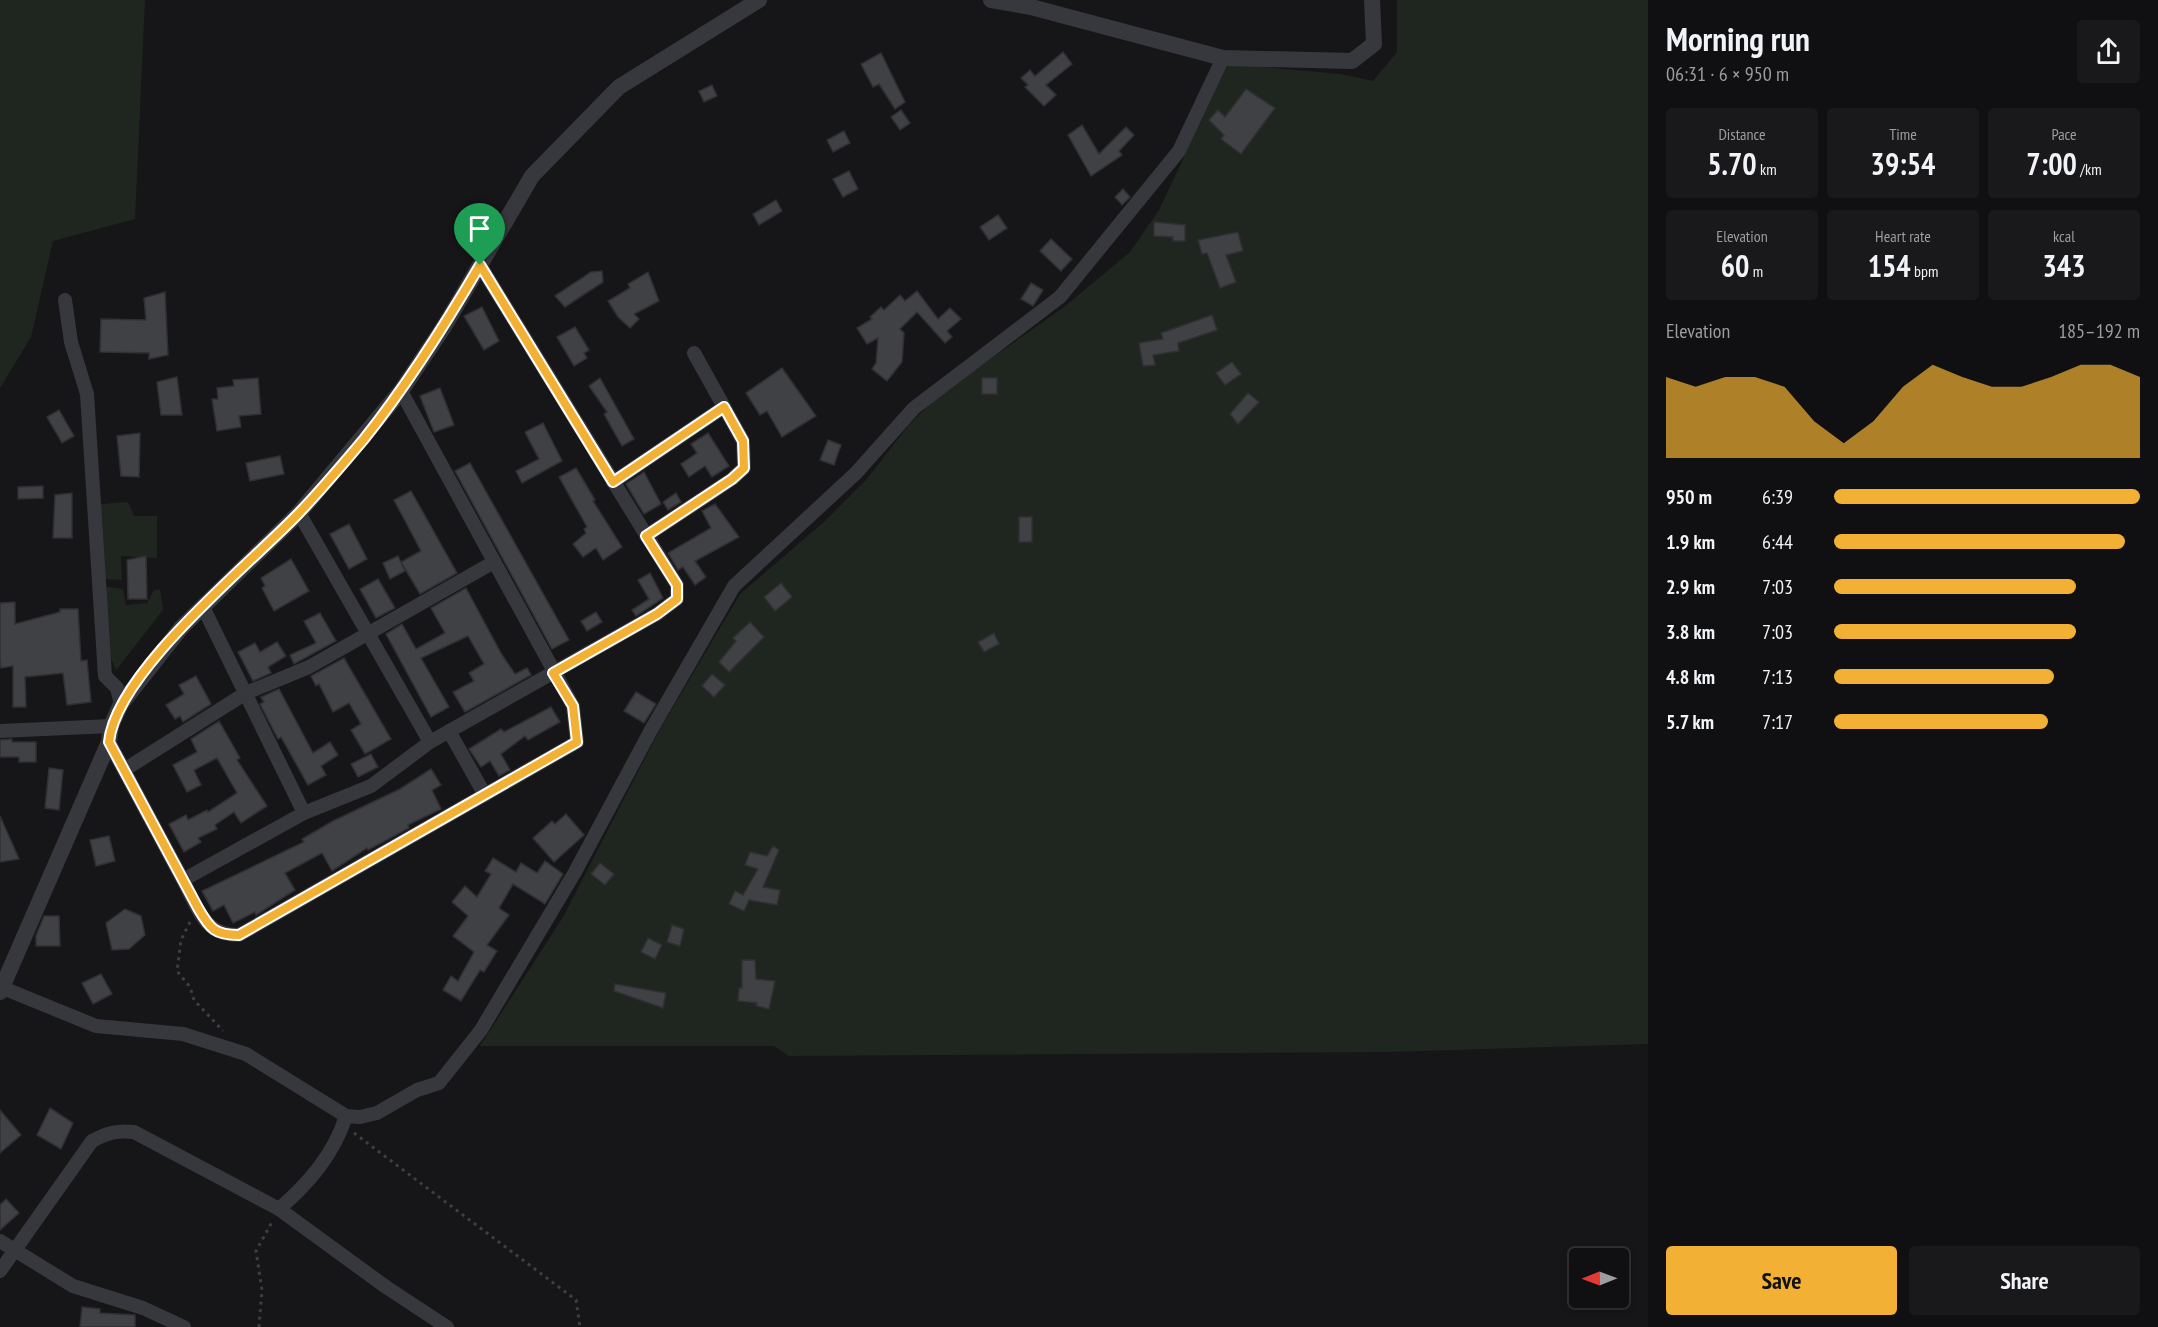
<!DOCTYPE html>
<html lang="en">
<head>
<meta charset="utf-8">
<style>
  :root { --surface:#101012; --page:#19191b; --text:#f1f3f6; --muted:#9c9d9f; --line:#303032; --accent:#f2b134 }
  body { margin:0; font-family:"PT Sans Narrow",sans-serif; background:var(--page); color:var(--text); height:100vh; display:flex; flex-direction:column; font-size:22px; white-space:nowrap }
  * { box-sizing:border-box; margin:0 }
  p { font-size:20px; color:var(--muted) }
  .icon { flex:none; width:33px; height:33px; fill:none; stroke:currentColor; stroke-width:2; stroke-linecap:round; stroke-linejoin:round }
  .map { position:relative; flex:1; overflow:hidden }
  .drawer { display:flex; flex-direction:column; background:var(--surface); width:510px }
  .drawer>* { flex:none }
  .needle { width:39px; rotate:269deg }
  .tools { position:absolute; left:1569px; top:1248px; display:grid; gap:12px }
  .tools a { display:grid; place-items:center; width:60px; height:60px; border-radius:6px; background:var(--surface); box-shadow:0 3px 9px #0003,0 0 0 2px var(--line); font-size:30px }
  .pin { position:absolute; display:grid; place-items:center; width:51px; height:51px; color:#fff; margin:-62px -26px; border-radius:50% 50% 50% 0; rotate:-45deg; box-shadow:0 0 6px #0007 }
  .pin .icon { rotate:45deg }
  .round { display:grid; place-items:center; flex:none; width:63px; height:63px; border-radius:6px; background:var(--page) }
  .overview { display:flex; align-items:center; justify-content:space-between; height:102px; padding:0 18px }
  h1 { font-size:33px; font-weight:800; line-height:45px }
  .metrics { display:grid; grid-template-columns:repeat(3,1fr); gap:9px; height:102px; padding:6px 18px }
  .metrics div { display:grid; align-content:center; border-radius:6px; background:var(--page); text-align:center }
  .metrics b { font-size:30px; font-weight:800 }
  .metrics small { font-size:16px; font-weight:400 }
  .metrics p { font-size:16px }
  .chart { height:168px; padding:12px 18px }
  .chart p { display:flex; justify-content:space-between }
  .chart svg { width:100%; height:108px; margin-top:6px; fill:var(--accent); opacity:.7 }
  .button { display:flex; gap:12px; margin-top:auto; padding:12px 18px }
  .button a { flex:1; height:69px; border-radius:6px; background:var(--accent); color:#111; font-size:24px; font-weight:800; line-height:69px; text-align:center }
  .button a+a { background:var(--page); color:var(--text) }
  ul { padding:0 18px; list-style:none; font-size:20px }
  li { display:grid; grid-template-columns:96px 72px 1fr; align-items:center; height:45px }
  li i { height:15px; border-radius:8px; background:var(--accent) }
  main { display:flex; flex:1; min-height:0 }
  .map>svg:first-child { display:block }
  .green { fill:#1e261f }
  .building { fill:#404145; stroke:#303034; stroke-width:1.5 }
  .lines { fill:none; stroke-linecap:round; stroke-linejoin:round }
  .path { stroke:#3d3f44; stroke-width:3; stroke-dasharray:3 4.5; stroke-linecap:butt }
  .minor { stroke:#37383d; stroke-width:14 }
  .tertiary { stroke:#37383d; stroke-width:16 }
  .route-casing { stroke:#fff; stroke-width:12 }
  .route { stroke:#f2b134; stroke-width:8 }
</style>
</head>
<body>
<main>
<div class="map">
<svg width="1648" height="1327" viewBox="0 0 1648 1327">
  <rect width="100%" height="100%" fill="#161618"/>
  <g class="green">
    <polygon points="0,0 145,0 135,219 53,241 31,337 0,388"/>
    <polygon points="1397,0 1648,0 1648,1044 1387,1052 789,1056 774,1046 480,1046 563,917 659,731 740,594 825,521 866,480 908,426 939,395 1064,307 1130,252 1159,210 1228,64 1341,74 1373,81 1397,52"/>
    <polygon points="128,502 134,516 157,516 157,558 121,556 122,580 101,579 101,504"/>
    <polygon points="103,586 123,589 126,605 147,603 154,590 160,589 163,610 116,670 111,658"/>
  </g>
  <g class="building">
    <polygon points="1063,52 1072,64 1046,85 1056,95 1044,106 1025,87 1028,85 1021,78 1030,70 1035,76"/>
    <polygon points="881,53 905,102 895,109 879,84 873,87 861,64"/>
    <polygon points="712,85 717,96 704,102 699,91"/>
    <polygon points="1246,89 1275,108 1241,154 1221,139 1224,135 1209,120 1218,110 1225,117"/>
    <polygon points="901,110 910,123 900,130 891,117"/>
    <polygon points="1082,125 1099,154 1126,127 1134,135 1119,151 1122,155 1091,176 1068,135"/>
    <polygon points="844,131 850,143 833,152 827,140"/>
    <polygon points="849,171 858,189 843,197 833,179"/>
    <polygon points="1123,189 1130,197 1122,205 1115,197"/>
    <polygon points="776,200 782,211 759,225 753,214"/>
    <polygon points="998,215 1007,228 989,240 980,227"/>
    <polygon points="1154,222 1185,225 1185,241 1173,241 1173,237 1154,236"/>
    <polygon points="1238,232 1243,251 1226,255 1236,282 1220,288 1207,253 1202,254 1198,240"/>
    <polygon points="1051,239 1072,259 1061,271 1040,251"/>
    <polygon points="602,271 603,282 565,307 555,296 591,272"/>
    <polygon points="648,272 659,301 634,314 639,319 630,328 618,317 608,301 630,288 628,284"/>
    <polygon points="1031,283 1043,290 1033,306 1021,299"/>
    <polygon points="917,291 938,319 950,308 961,319 947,331 952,337 945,343 917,312 900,329 904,333 902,362 887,381 872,369 876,363 878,338 867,344 857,328 872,319 870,317 881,307 884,310 900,295 905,301"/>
    <polygon points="165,292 168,355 149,359 149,353 100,352 101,319 146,320 144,298"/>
    <polygon points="482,307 499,341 484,350 464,316"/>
    <polygon points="1212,315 1217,330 1178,343 1179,351 1153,355 1155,365 1143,366 1139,343 1163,339 1161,333"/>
    <polygon points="575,327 589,350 584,353 587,358 574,366 557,337"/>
    <polygon points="1232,362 1241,374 1225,385 1216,373"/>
    <polygon points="782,368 816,416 782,437 767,411 760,415 746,393"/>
    <polygon points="177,377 182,415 161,415 157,382"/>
    <polygon points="258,378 261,414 239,416 241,427 217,431 212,399 218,399 217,388 234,386 233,380"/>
    <polygon points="600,378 634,439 622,446 604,414 607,412 589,386"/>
    <rect x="982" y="378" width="15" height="16"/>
    <polygon points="440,388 454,425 434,432 420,396"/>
    <polygon points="1248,393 1259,402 1238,424 1230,414"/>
    <polygon points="59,410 74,436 62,443 47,417"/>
    <polygon points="543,423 562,461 522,483 516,471 539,459 525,432"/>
    <polygon points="140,433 139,477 121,476 117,436"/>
    <polygon points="708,433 729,466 712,477 705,466 689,477 681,464 697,453 691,444"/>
    <polygon points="828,440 841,445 834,465 820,460"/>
    <polygon points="280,456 284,474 250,481 246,463"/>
    <polygon points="470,463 569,640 552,649 455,471"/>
    <polygon points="576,468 595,500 593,501 622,547 603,560 596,548 583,557 573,544 586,533 584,529 587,527 559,477"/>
    <polygon points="644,472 661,504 644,514 626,484"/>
    <polygon points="43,486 43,498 18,499 18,487"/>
    <polygon points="411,491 457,573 420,594 401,562 421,551 394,500"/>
    <polygon points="72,493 72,538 53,538 55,495"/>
    <polygon points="676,493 681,502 668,510 663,502"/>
    <polygon points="715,504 739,537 695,561 706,577 695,585 683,567 678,570 668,553 711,528 702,511"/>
    <rect x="1019" y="517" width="13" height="25"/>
    <polygon points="349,524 367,559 349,569 330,534"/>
    <polygon points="146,556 147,599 128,599 127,560"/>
    <polygon points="398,556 405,571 390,579 383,563"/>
    <polygon points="291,559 309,591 274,611 262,588 265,586 261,578"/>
    <polygon points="650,573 663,598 636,616 632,610 649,599 638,580"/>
    <polygon points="378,579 395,608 376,618 360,589"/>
    <polygon points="781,583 792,597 775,611 764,597"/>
    <polygon points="466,588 502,655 515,674 527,668 531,675 465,712 453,692 474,681 469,673 484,664 468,636 421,658 449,707 431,717 386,634 402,624 416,649 445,633 431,608"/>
    <polygon points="15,602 15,624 60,612 60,609 78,609 81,661 87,660 91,702 67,705 63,673 25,677 26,707 13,707 13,666 1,668 0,660 0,603"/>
    <polygon points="596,612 602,622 587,631 581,621"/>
    <polygon points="320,613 336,641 294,664 290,655 316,643 304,621"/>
    <polygon points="750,622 764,637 729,672 719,662 736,641 733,638"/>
    <polygon points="994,633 999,644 984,652 978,642"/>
    <polygon points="277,642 286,656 268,667 271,673 253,681 238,652 255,643 260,652"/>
    <polygon points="344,658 391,739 365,754 351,730 361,724 349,703 333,712 319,684 316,686 311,676"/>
    <polygon points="712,674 725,685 714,697 702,686"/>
    <polygon points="196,676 211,704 183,722 180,716 175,719 166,705 184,694 179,685"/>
    <polygon points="279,689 313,753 330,742 338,755 321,766 326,775 308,785 281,737 278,739 260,704 264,702 261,697"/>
    <polygon points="636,692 656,704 644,723 624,711"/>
    <polygon points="551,707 560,722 528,740 525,736 501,754 510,770 499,776 490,761 481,767 469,749 501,729 504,732"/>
    <polygon points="219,721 240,758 237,760 267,806 241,823 234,812 215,825 217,829 198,838 201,842 184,852 169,824 186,815 188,820 207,810 208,812 237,793 217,758 194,770 201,785 187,792 173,765 197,752 191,739"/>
    <polygon points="12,739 12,742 36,742 36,762 19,762 19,757 0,757 0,740"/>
    <polygon points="371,754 378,767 358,777 351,764"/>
    <polygon points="49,768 63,770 59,810 45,808"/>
    <polygon points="431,769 441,785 432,790 441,809 408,825 409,828 368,850 367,848 332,871 322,853 285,873 295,890 256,915 255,912 233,923 224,905 213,911 202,891 304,842 302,839 333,821 400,789"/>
    <polygon points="566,814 584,835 554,862 533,838 552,821 555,824"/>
    <polygon points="0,816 19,859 0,862"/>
    <polygon points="109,836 115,861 96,866 90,840"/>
    <polygon points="773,846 779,850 763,887 780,890 777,905 749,900 744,911 729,904 735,891 743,895 758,869 745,865 750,852 767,856"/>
    <polygon points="493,858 516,872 521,863 537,873 545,861 563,874 545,904 513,884 499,908 509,915 487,945 497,951 484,972 480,970 461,1001 443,990 451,976 458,981 474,952 453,936 468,916 452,902 465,886 477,897 491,874 485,871"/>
    <polygon points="600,863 614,874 605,885 591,874"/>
    <polygon points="125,909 141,916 145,935 129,949 112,950 106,923"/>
    <polygon points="44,916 59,916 60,946 36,946 36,936"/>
    <polygon points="672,925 684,929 680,946 667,942"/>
    <polygon points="648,938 662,945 655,959 641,952"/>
    <polygon points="742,960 755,960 756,979 775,981 769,1009 756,1006 757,1003 738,1001 739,988 742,988"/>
    <polygon points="101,974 112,994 93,1004 82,983"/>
    <polygon points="615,984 666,993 663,1008 614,991"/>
    <polygon points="50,1108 73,1123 61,1149 37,1135"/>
    <polygon points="0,1110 21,1135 0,1153"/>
    <polygon points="6,1199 19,1213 0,1230 0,1205"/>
    <polygon points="82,1307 100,1309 100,1313 135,1315 135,1327 80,1327"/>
  </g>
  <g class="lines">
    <g class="path">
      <polyline points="190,922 181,940 177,971 190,987 194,1000 223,1031"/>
      <polyline points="354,1133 576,1300 580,1327"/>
      <polyline points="259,1327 262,1290 256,1251 272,1222"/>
    </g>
    <g class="minor">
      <polyline points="65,300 71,342 87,394 105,676 117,688 121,704"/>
      <polyline points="613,482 724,407"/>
      <polyline points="299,513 430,742"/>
      <polyline points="646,536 732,479 744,468 743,441 694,353"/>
      <polyline points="203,607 304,813"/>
      <polyline points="0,731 111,726"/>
      <polyline points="449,731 485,795"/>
      <polyline points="109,742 183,880 304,813 371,786 430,742 657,614 677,599 677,585 480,265"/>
      <polyline points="124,770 246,693 309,667 494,562"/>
      <path d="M183 880C198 908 203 935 239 935L577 742 573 706 401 391"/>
      <polyline points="3,988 96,1026 183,1034 246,1054 346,1116 360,1117 377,1113 417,1090 439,1083 481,1030 575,872 651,730 734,586 856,473 914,408 1060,297 1179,151 1223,58"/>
      <path d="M279 1209C309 1183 334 1154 346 1116"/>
      <polyline points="0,1241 73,1286 143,1308 184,1327"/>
      <path d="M0 1271 92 1141C107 1133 117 1130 134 1132L279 1209 386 1287 447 1327"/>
    </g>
    <g class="tertiary">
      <polyline points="991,0 1031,7 1223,58 1352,61 1374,44 1372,0"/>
      <polyline points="0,992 109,742 111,726 121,704 181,628 299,513 401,391 445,325 532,176 619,87 759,0"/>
    </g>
  </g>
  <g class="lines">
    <g class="route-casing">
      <path id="route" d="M480 265 613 482 724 407 743 441 744 468 732 479 646 536 677 585V599L657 614 553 673 573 706 577 742 239 935C215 935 210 929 198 908L109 742C116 672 248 566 298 514 321 490 343 464 364 439 408 384 445 325 480 265Z"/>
    </g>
    <use href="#route" class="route"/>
  </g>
</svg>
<div class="tools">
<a><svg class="needle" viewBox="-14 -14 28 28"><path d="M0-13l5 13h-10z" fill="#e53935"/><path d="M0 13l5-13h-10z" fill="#9c9d9f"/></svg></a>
</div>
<div class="pin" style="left:480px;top:265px;background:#1e9e55"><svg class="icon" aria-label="arrive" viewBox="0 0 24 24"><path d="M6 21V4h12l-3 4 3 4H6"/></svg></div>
</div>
<section class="drawer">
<div class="overview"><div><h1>Morning run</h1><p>06:31 · 6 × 950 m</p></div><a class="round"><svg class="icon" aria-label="share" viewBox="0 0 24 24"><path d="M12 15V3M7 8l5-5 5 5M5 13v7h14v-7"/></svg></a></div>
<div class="metrics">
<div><p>Distance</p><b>5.70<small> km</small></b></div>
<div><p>Time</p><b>39:54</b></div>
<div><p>Pace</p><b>7:00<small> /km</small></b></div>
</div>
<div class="metrics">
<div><p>Elevation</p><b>60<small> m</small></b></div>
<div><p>Heart rate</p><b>154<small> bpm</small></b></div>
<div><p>kcal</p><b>343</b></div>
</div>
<div class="chart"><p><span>Elevation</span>185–192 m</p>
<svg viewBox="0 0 160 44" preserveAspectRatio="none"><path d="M0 44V11L10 15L20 11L30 11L40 15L50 29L60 38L70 29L80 15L90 6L100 11L110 15L120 15L130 11L140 6L150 6L160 11V44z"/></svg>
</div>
<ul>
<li><b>950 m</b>6:39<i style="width:100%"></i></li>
<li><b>1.9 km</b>6:44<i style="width:95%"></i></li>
<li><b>2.9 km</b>7:03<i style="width:79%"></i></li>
<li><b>3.8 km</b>7:03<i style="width:79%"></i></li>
<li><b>4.8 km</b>7:13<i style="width:72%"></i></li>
<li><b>5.7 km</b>7:17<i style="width:70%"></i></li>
</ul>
<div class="button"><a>Save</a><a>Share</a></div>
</section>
</main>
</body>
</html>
